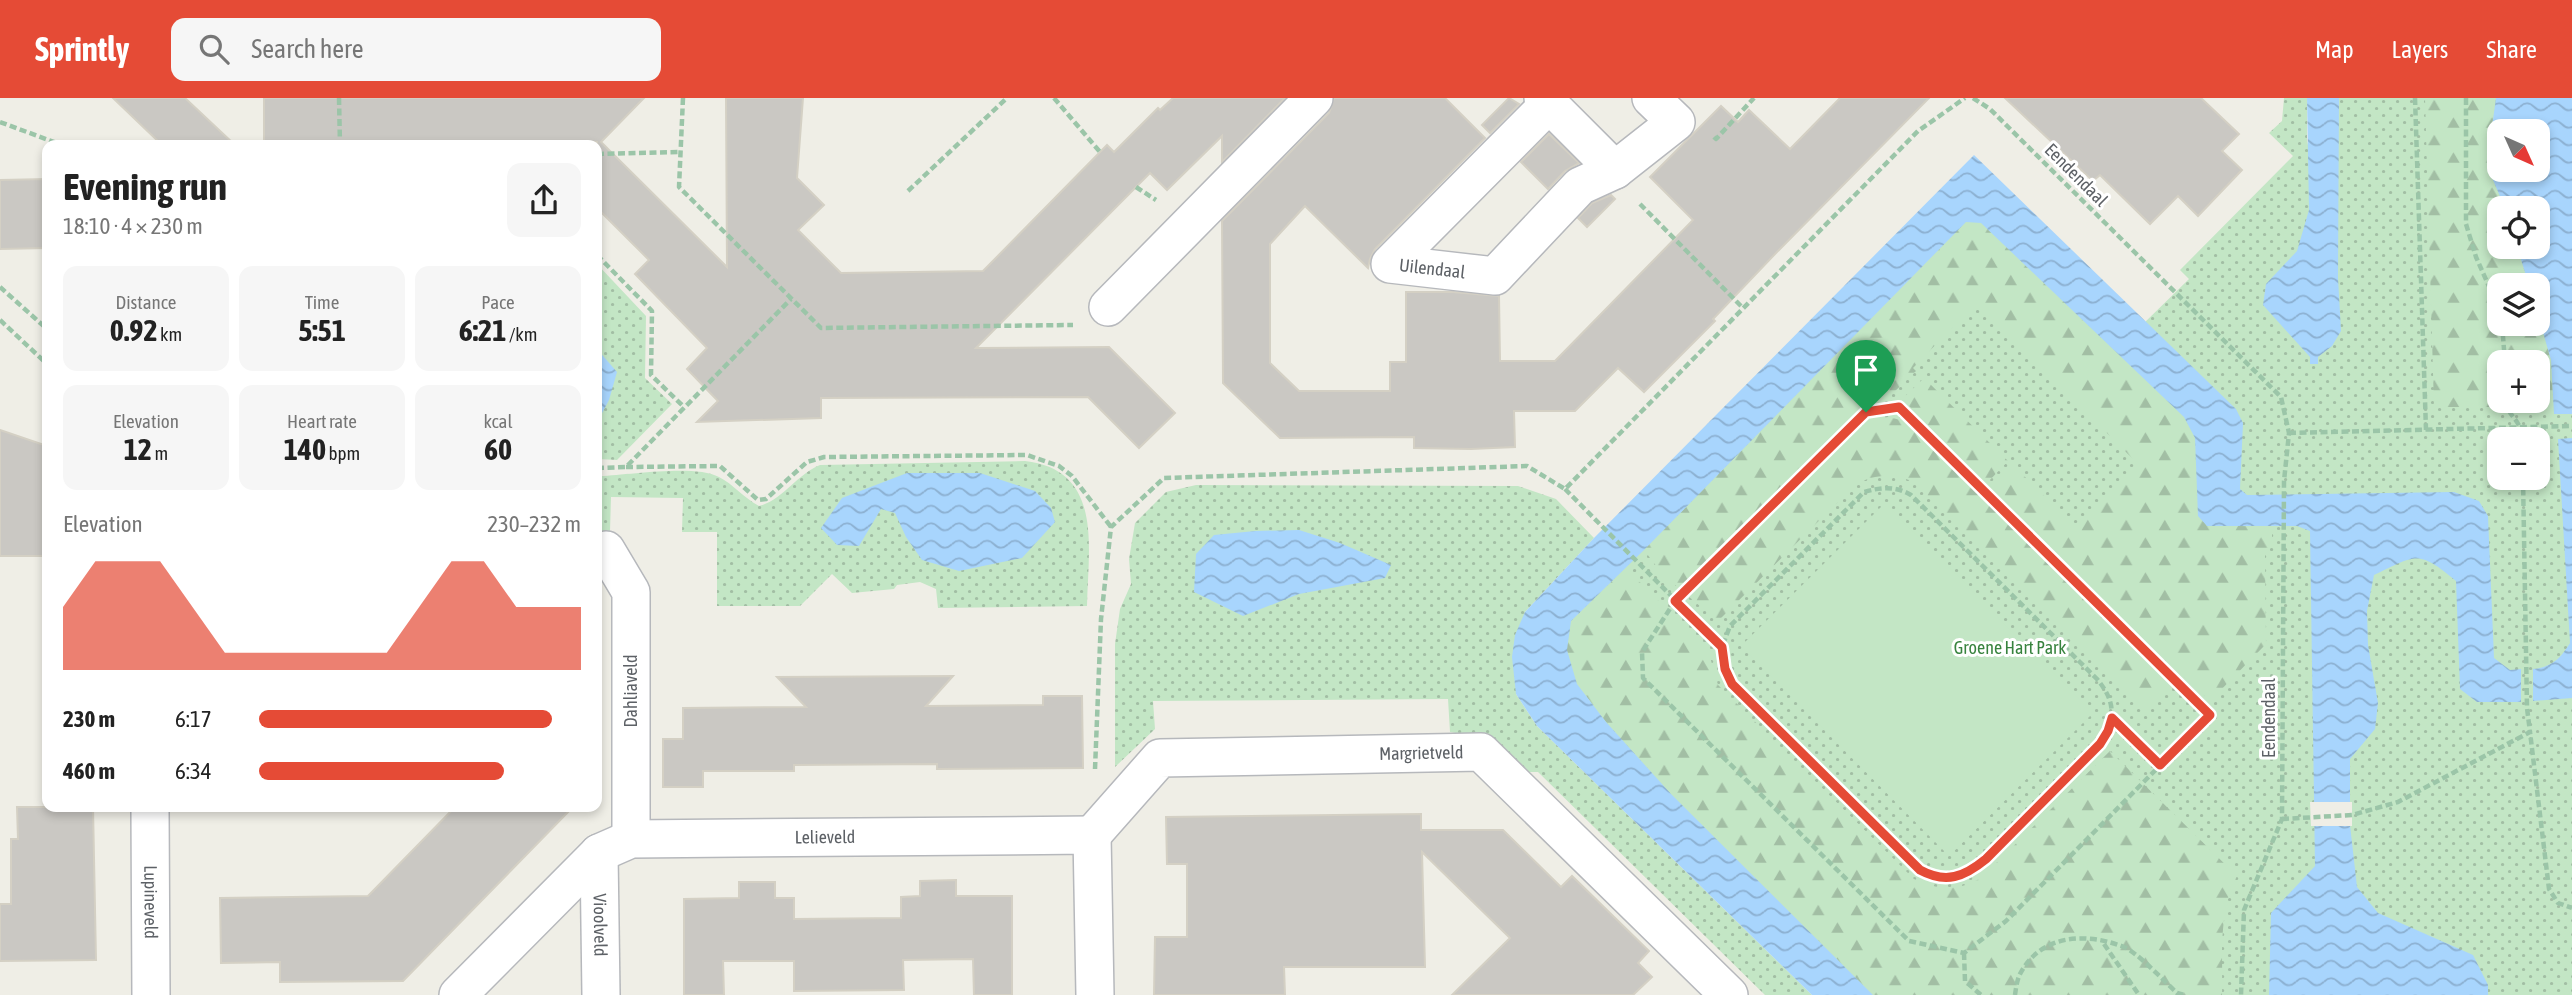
<!DOCTYPE html>
<html lang="en">
<head>
<meta charset="utf-8">
<style>
  :root { --surface:#fff; --page:#f6f6f6; --text:#222; --muted:#767676; --accent:#e54b36 }
  body { margin:0; font-family:"Asap Condensed",sans-serif; background:var(--page); color:var(--text); height:100vh; display:flex; flex-direction:column; font-size:26px; white-space:nowrap }
  * { box-sizing:border-box; margin:0 }
  p { font-size:23px; color:var(--muted) }
  .icon { flex:none; width:38px; height:38px; fill:none; stroke:currentColor; stroke-width:2; stroke-linecap:round; stroke-linejoin:round }
  .map { position:relative; flex:1; overflow:hidden }
  .panel { position:absolute; left:42px; top:42px; width:560px; height:672px; display:flex; flex-direction:column; background:var(--surface); border-radius:14px; box-shadow:0 4px 10px #0003 }
  .panel>* { flex:none }
  .needle { width:46px; rotate:135deg }
  .controls { position:absolute; left:2487px; top:21px; display:grid; gap:14px }
  .controls a { display:grid; place-items:center; width:63px; height:63px; border-radius:14px; background:var(--surface); box-shadow:0 4px 10px #0003; font-size:35px }
  .pin { position:absolute; display:grid; place-items:center; width:60px; height:60px; color:#fff; margin:-72px -30px; border-radius:50% 50% 50% 0; rotate:-45deg; box-shadow:0 0 7px #0007 }
  .pin .icon { rotate:45deg }
  .round { display:grid; place-items:center; flex:none; width:74px; height:74px; border-radius:14px; background:var(--page) }
  .summary { display:flex; align-items:center; justify-content:space-between; height:119px; padding:0 21px }
  h1 { font-size:38px; font-weight:700; line-height:52px }
  .stats { display:grid; grid-template-columns:repeat(3,1fr); gap:10px; height:119px; padding:7px 21px }
  .stats div { display:grid; align-content:center; border-radius:14px; background:var(--page); text-align:center }
  .stats b { font-size:30px; font-weight:700 }
  .stats small { font-size:19px; font-weight:400 }
  .stats p { font-size:19px }
  .chart { height:196px; padding:14px 21px }
  .chart p { display:flex; justify-content:space-between }
  .chart svg { width:100%; height:126px; margin-top:7px; fill:var(--accent); opacity:.7 }
  ul { padding:0 21px; list-style:none; font-size:23px }
  li { display:grid; grid-template-columns:112px 84px 1fr; align-items:center; height:52px }
  li i { height:18px; border-radius:9px; background:var(--accent) }
  header { display:flex; align-items:center; gap:42px; box-sizing:border-box; height:98px; padding:0 35px; background:var(--accent); color:#fff }
  header strong { font-size:33px }
  nav { display:flex; gap:38px; margin-inline-start:auto; font-size:24px }
  .search { width:490px; height:63px; background:var(--page); display:flex; align-items:center; gap:18px; box-sizing:border-box; padding:0 24px; border-radius:14px; color:var(--muted); font-size:26px }
  .map>svg:first-child { display:block }
  .green { fill:url(#green-dots); fill-rule:evenodd }
  .forest { fill:url(#forest-firs); fill-rule:evenodd }
  .pitch { fill:#c3e6c5 }
  .water { fill:url(#water-waves); fill-rule:evenodd }
  .pier { fill:#efeee6 }
  .building { fill:#cac8c3; stroke:#d4d0c4; stroke-width:2 }
  .lines { fill:none; stroke-linecap:round; stroke-linejoin:round }
  .minor-casing { stroke:#b6b8bc; stroke-width:40 }
  .path { stroke:#9bc5a8; stroke-width:4.5; stroke-dasharray:7 3.5; stroke-linecap:butt }
  .minor { stroke:#fff; stroke-width:37 }
  .route-casing { stroke:#fff; stroke-width:14 }
  .route { stroke:#e54b36; stroke-width:9 }
  .labels { text-anchor:middle; stroke-width:6; stroke-linejoin:round; paint-order:stroke }
  .street-label { font-size:18px; fill:#5d6166; stroke:#fff }
  .park-label { font-size:18px; fill:#37833e; stroke:#fff }
</style>
</head>
<body>
<header>
<strong>Sprintly</strong>
<div class="search"><svg class="icon" aria-label="search" viewBox="0 0 24 24"><circle cx="10" cy="10" r="6"/><path d="M15 15l6 6"/></svg>Search here</div>
<nav><a>Map</a><a>Layers</a><a>Share</a></nav>
</header>
<div class="map">
<svg width="2572" height="897" viewBox="0 0 2572 897">
  <defs>
    <pattern id="green-dots" width="8" height="8" patternUnits="userSpaceOnUse" patternTransform="scale(1.75)"><rect width="8" height="8" fill="#c3e6c5"/><path d="M2 2h.1M6 6h.1" fill="none" stroke="#a2bea4" stroke-width="1.8" stroke-linecap="round"/></pattern>
    <pattern id="forest-firs" width="22" height="20" patternUnits="userSpaceOnUse" patternTransform="scale(1.75)"><rect width="22" height="20" fill="#c3e6c5"/><path d="M5 1l3.5 6h-7zM16 11l3.5 6h-7z" fill="#a2bea4"/></pattern>
    <pattern id="water-waves" width="16" height="10" patternUnits="userSpaceOnUse" patternTransform="scale(1.75)"><rect width="16" height="10" fill="#a8d5fd"/><path d="M0 5q4-4 8 0t8 0" fill="none" stroke="#8cb0d1"/></pattern>
  </defs>
  <rect width="100%" height="100%" fill="#efeee6"/>
  <g class="green">
    <path d="M2284 0H2307V47L2316 0H2567L2572 264V897H1848L1546 602 1542 527 1980 81 2141 228 2189 181 2180 172 2293 58 2269 35 2282 23ZM2499 33H2538V72H2499ZM2499 110H2538V149H2499ZM2499 187H2538V226H2499ZM2499 264H2538V303H2499ZM2499 341H2538V380H2499Z"/>
    <polygon points="597,166 646,218 645,280 672,306 617,362 597,361"/>
    <path d="M1025 363C1104 372 1088 450 1087 508L938 510 936 491 920 484 897 487 894 491 852 495 832 476 800 508H717V434H682L683 400 611 399 610 433 600 434V378C629 377 695 366 719 379 733 386 744 400 759 408 783 402 797 376 820 367Z"/>
    <polygon points="1196,387 1518,388 1556,401 1594,440 1525,514 1516,596 1537,628 1812,897 1765,897 1538,674 1519,674 1483,640 1450,634 1448,601 1153,603 1155,631 1115,669 1115,546 1120,511 1131,486 1129,461 1135,425 1166,394"/>
  </g>
  <g class="forest">
    <path d="M2425 0H2496L2491 36 2490 75 2505 110H2499V149H2517L2529 187H2499V226H2538V217L2551 262 2554 316 2537 317 2527 309H2434ZM2499 264H2538V303H2499Z"/>
    <polygon points="1966,123 1981,125 2184,318 2195,340 2198,418 2207,427 2272,429 2272,440 2265,458 2266,546 2210,603 2182,577 2178,580 1993,391 2015,369 2077,430 2139,367 1976,205 1913,270 1916,273 1894,294 1888,293 1849,319 1680,491 1663,477 1644,452"/>
    <polygon points="1924,280 2008,363 1987,385 1902,301"/>
    <path d="M1888 319 1905 323 2172 587 2146 614 1912 383C1891 376 1876 376 1856 386L1718 523 1688 498 1858 328 1867 323Z"/>
    <path d="M1624 471 1648 491 1710 559 1718 587 1914 781C1938 793 1958 793 1981 780L2110 653 2237 778C2218 814 2223 857 2222 897H1873L1671 696 1606 624 1577 586 1566 552 1571 523Z"/>
  </g>
  <polygon class="pitch" points="1885,405 2093,615 1949,758 1741,548"/>
  <g class="water">
    <polygon points="2307,0 2339,0 2338,180 2341,233 2332,248 2318,259 2318,266 2310,266 2310,259 2263,207 2266,186 2297,153 2309,112"/>
    <path d="M2496 0H2572V316H2554L2551 262 2538 217V187H2529L2517 149H2538V110H2505L2490 75 2491 36ZM2538 33V72H2499V33Z"/>
    <path d="M1974 57 2236 311 2243 325 2240 391 2247 397 2454 394 2479 403 2488 418 2494 560 2510 572 2521 571V604H2477L2460 591 2456 483C2418 451 2416 457 2374 477L2367 513 2368 547 2378 605 2375 631 2350 661V727L2357 789 2378 815 2473 857 2488 887V897H2269L2271 815 2315 768 2310 433 2297 428H2207L2198 418 2195 340 2184 319 1981 125 1966 124 1644 452 1571 523 1567 552 1577 586 1606 624 1671 696 1873 897H1812L1537 628 1516 596 1512 559 1515 537 1525 514 1594 440Z"/>
    <polygon points="597,251 617,274 609,302 600,319 597,320"/>
    <path d="M2572 340V600L2533 603V571C2552 569 2560 561 2570 545L2558 341Z"/>
    <polygon points="907,375 980,375 1035,393 1051,410 1055,424 1022,460 959,473 922,462 906,439 895,415 881,411 859,448 837,447 821,430 842,400"/>
    <polygon points="1299,432 1340,445 1391,467 1385,480 1299,496 1243,518 1194,494 1196,456 1214,437 1255,433"/>
  </g>
  <polygon class="pier" points="2310,704 2352,704 2352,728 2311,728"/>
  <g class="building">
    <polygon points="113,0 185,0 235,47 162,47"/>
    <polygon points="264,0 644,0 601,44 727,169 726,0 803,0 797,80 824,107 798,132 841,175 983,173 1107,47 1114,54 1158,10 1160,12 1173,0 1285,0 1222,64 1222,38 1167,92 1150,75 976,250 1109,249 1175,315 1139,350 1088,299 821,300 821,320 697,324 718,303 687,271 707,250 635,176 649,162 597,110 597,44 264,47"/>
    <polygon points="1334,0 1445,0 1485,40 1375,151 1370,161 1368,170 1305,108 1270,146 1270,265 1299,293 1390,293 1390,264 1406,264 1406,194 1453,194 1499,198 1500,263 1555,263 1693,122 1650,79 1721,8 1738,24 1749,12 1790,51 1840,0 1929,0 1776,155 1713,221 1715,223 1644,294 1618,270 1575,313 1514,313 1515,349 1471,351 1414,350 1414,339 1280,340 1223,285 1222,123 1329,15"/>
    <polygon points="1509,0 1519,6 1490,35 1482,27"/>
    <polygon points="2005,0 2201,0 2239,36 2222,53 2242,72 2198,118 2178,98 2150,126 2100,77 2093,83"/>
    <polygon points="1549,36 1579,65 1565,73 1548,91 1521,64"/>
    <polygon points="47,81 47,150 0,151 0,82"/>
    <polygon points="1611,97 1615,101 1587,129 1578,120 1592,105"/>
    <polygon points="0,332 47,348 47,458 0,458"/>
    <polygon points="953,578 926,608 1043,607 1043,598 1082,598 1083,670 937,671 937,666 794,667 794,673 703,673 703,689 663,689 663,641 683,641 683,610 806,609 777,579"/>
    <polygon points="17,709 93,709 96,862 0,863 0,806 11,806 11,741 18,741"/>
    <polygon points="455,709 573,709 403,883 280,884 280,864 221,865 220,800 368,798"/>
    <polygon points="1421,716 1421,732 1503,732 1561,789 1572,778 1649,853 1638,865 1652,879 1633,897 1452,897 1510,840 1422,754 1425,869 1284,869 1285,897 1154,897 1155,839 1187,839 1187,766 1167,766 1166,719"/>
    <polygon points="956,782 956,798 1012,798 1012,897 974,897 973,861 903,862 904,892 794,893 794,863 723,863 724,897 684,897 684,801 739,800 739,784 775,784 775,800 794,800 794,821 901,820 901,799 920,798 920,783"/>
  </g>
  <g class="lines">
    <g class="minor-casing">
      <g id="minor">
        <polyline points="1543,0 1615,72"/>
        <path id="s1" d="M1549 6 1390 166 1495 178 1580 88 1615 72 1676 24 1651 0"/>
        <polyline points="1108,209 1314,0"/>
        <polyline points="606,452 631,494 631,741"/>
        <path id="s2" d="M150 711 151 897"/>
        <path id="s3" d="M1092 737 1160 660 1481 654 1729 897"/>
        <path id="s4" d="M599 755 601 897"/>
        <path id="s5" d="M458 897 599 755 631 741 1092 737 1095 897"/>
      </g>
    </g>
    <g class="path">
      <polyline points="339,0 340,47"/>
      <polyline points="683,0 679,89 821,230 1073,227"/>
      <polyline points="1054,0 1100,54"/>
      <polyline points="1973,0 1990,11 2281,299 2289,335 2284,383 2282,721 2244,812 2241,897"/>
      <polyline points="2415,0 2426,332"/>
      <polyline points="2466,0 2466,126 2476,159 2499,211"/>
      <polyline points="0,24 62,47"/>
      <polyline points="1714,39 1716,41 1754,0"/>
      <polyline points="597,56 680,54"/>
      <polyline points="1136,89 1156,102"/>
      <polyline points="908,93 1007,0"/>
      <polyline points="1640,106 1743,210"/>
      <polyline points="597,157 652,213 651,277 684,309"/>
      <polyline points="0,189 47,231"/>
      <polyline points="0,222 47,266"/>
      <polyline points="2502,226 2505,264"/>
      <path d="M2506 303C2507 319 2522 321 2522 341"/>
      <polygon points="1899,309 2210,617 2006,823 1964,855 1909,843 1643,580 1642,554 1675,503 1865,314"/>
      <polyline points="2289,335 2572,328"/>
      <polyline points="626,369 720,368 758,402 766,401 807,364 824,359 1027,357 1059,368 1072,378 1111,429"/>
      <polyline points="597,370 626,369 791,201"/>
      <polyline points="2523,380 2527,610 2530,634"/>
      <path d="M1565 391 1722 549 1725 571 1732 586 1920 772C1946 786 1964 779 1985 761L2100 646C2116 621 2116 604 2097 581L1911 397C1896 388 1881 389 1864 394L1730 528 1722 549"/>
      <polyline points="2112,620 2160,667"/>
      <polyline points="1095,671 1101,521 1111,429 1164,380 1527,368 1565,391 1918,33 1965,0"/>
      <polyline points="2282,721 2352,717 2398,704 2530,634 2549,791 2558,805 2572,810"/>
      <polyline points="2104,846 2139,897"/>
      <polyline points="1964,855 1965,883 1981,897"/>
      <path d="M2015 897C2016 890 2017 882 2020 876 2041 836 2086 834 2124 849 2138 855 2165 884 2177 895L2184 897"/>
    </g>
    <use href="#minor" class="minor"/>
  </g>
  <g class="lines">
    <g class="route-casing">
      <path id="route" d="M1899 309 2210 617 2160 667 2112 620 2108 633 2100 646 1986 761C1964 779 1946 786 1920 772L1732 586 1725 571 1722 549 1675 503 1866 314Z"/>
    </g>
    <use href="#route" class="route"/>
  </g>
  <g class="labels">
    <g class="street-label">
      <text transform="translate(2076 77) rotate(45)" y="6">Eendendaal</text>
      <text dy="6" stroke="none"><textPath href="#s1" startOffset="268">Uilendaal</textPath></text>
      <text transform="translate(631 593) rotate(-90)" y="6">Dahliaveld</text>
      <text transform="translate(2269 620) rotate(-90)" y="6">Eendendaal</text>
      <text dy="6" stroke="none"><textPath href="#s3" startOffset="364">Margrietveld</textPath></text>
      <text dy="6" stroke="none"><textPath href="#s5" startOffset="429">Lelieveld</textPath></text>
      <text dy="6" stroke="none"><textPath href="#s2" startOffset="93">Lupineveld</textPath></text>
      <text dy="6" stroke="none"><textPath href="#s4" startOffset="72">Vioolveld</textPath></text>
    </g>
    <g class="park-label">
      <text x="2010" y="556">Groene Hart Park</text>
    </g>
  </g>
</svg>
<div class="controls">
<a><svg class="needle" viewBox="-14 -14 28 28"><path d="M0-13l5 13h-10z" fill="#e53935"/><path d="M0 13l5-13h-10z" fill="#767676"/></svg></a>
<a><svg class="icon" aria-label="locate" viewBox="0 0 24 24"><circle cx="12" cy="12" r="6"/><path d="M12 2v4M12 18v4M2 12h4M18 12h4"/></svg></a>
<a><svg class="icon" aria-label="layers" viewBox="0 0 24 24"><path d="M12 4l9 5-9 5-9-5zM3 14l9 5 9-5"/></svg></a>
<a>+</a>
<a>−</a>
</div>
<div class="pin" style="left:1866px;top:314px;background:#1e9e55"><svg class="icon" aria-label="arrive" viewBox="0 0 24 24"><path d="M6 21V4h12l-3 4 3 4H6"/></svg></div>
<section class="panel">
<div class="summary"><div><h1>Evening run</h1><p>18:10 · 4 × 230 m</p></div><a class="round"><svg class="icon" aria-label="share" viewBox="0 0 24 24"><path d="M12 15V3M7 8l5-5 5 5M5 13v7h14v-7"/></svg></a></div>
<div class="stats">
<div><p>Distance</p><b>0.92<small> km</small></b></div>
<div><p>Time</p><b>5:51</b></div>
<div><p>Pace</p><b>6:21<small> /km</small></b></div>
</div>
<div class="stats">
<div><p>Elevation</p><b>12<small> m</small></b></div>
<div><p>Heart rate</p><b>140<small> bpm</small></b></div>
<div><p>kcal</p><b>60</b></div>
</div>
<div class="chart"><p><span>Elevation</span>230–232 m</p>
<svg viewBox="0 0 160 44" preserveAspectRatio="none"><path d="M0 44V22L10 6L20 6L30 6L40 22L50 38L60 38L70 38L80 38L90 38L100 38L110 22L120 6L130 6L140 22L150 22L160 22V44z"/></svg>
</div>
<ul>
<li><b>230 m</b>6:17<i style="width:91%"></i></li>
<li><b>460 m</b>6:34<i style="width:76%"></i></li>
</ul>
</section>
</div>
</body>
</html>
